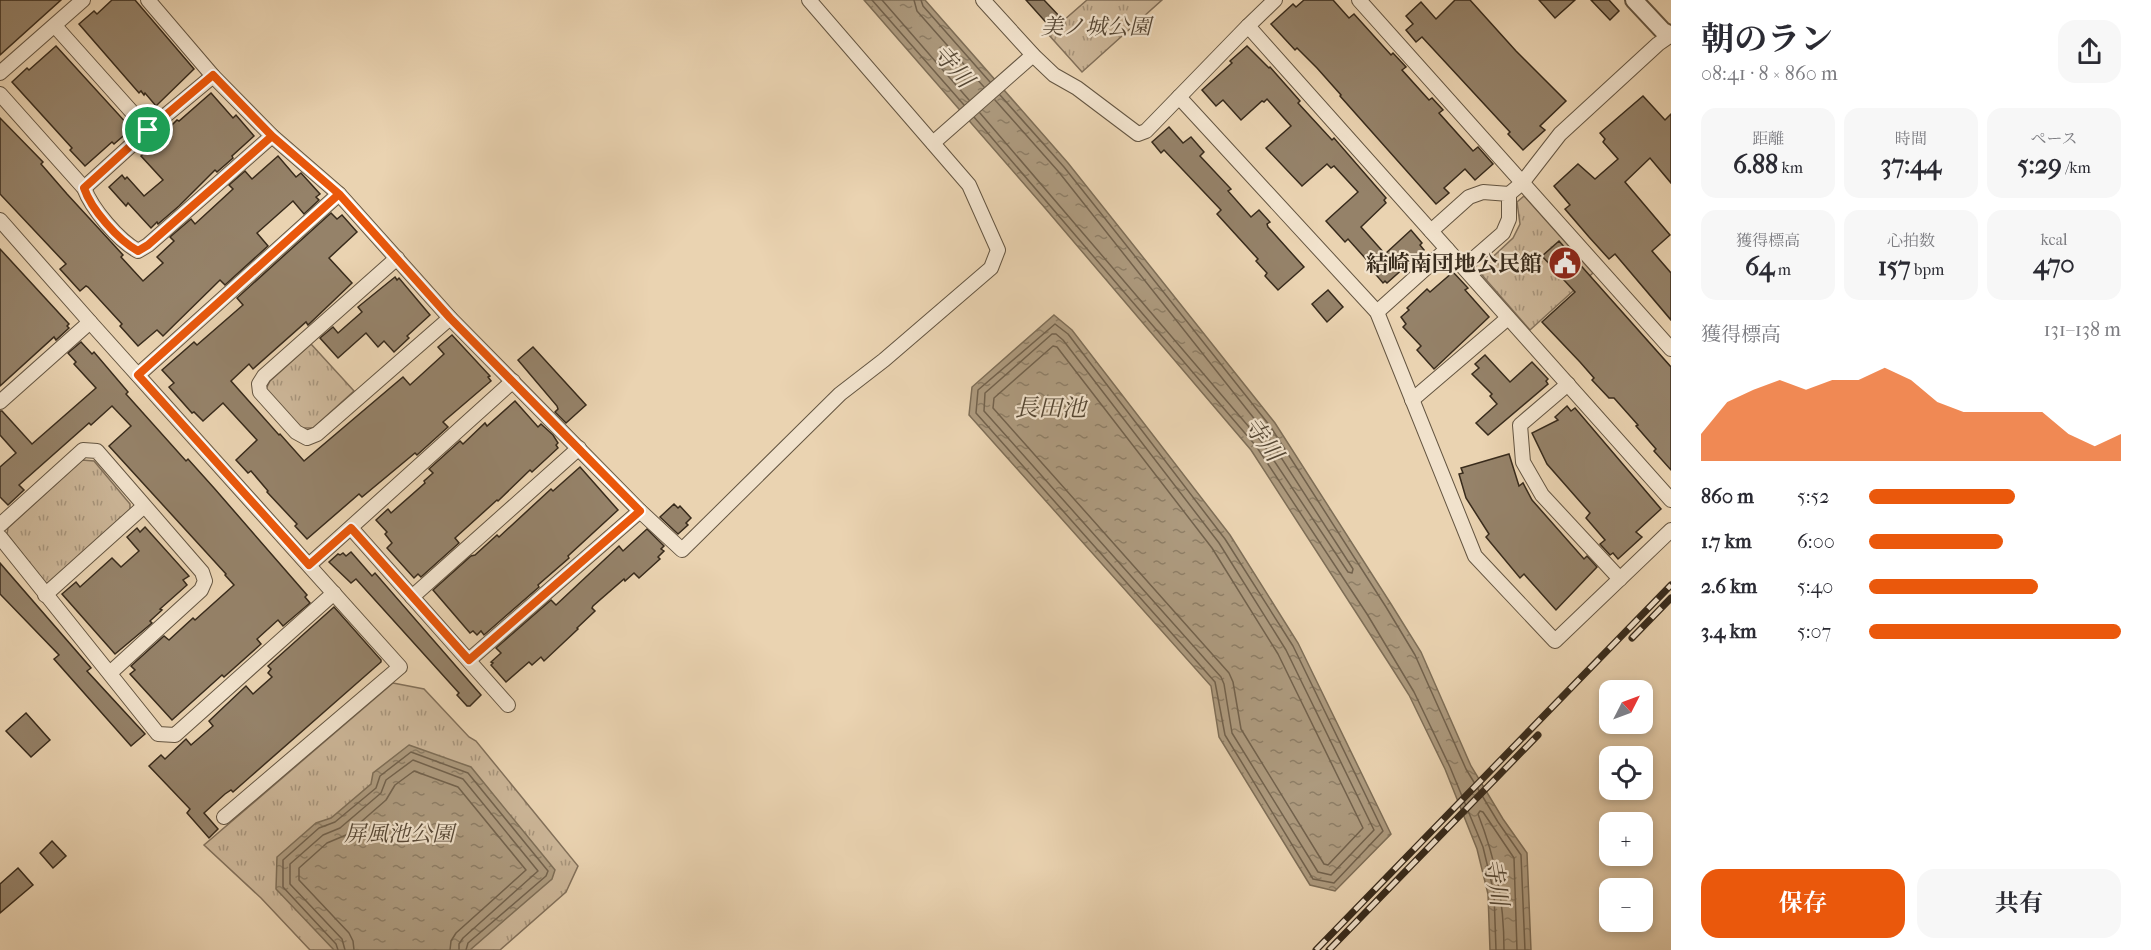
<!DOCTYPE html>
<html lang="ja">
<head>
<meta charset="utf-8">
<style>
  :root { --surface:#fff; --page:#f7f7f7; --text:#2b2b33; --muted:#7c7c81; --accent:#ea580c }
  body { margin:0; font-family:"IM FELL French Canon","Noto Serif JP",serif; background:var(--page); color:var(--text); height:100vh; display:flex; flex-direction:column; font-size:22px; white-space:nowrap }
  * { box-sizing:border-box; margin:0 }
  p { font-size:20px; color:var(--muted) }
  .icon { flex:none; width:33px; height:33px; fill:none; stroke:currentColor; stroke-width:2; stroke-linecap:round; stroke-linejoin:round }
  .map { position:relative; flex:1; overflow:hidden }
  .side { display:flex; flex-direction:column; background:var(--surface); width:480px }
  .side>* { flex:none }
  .needle { width:39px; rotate:48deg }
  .controls { position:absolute; left:1599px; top:680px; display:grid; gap:12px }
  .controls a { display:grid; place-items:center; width:54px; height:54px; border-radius:12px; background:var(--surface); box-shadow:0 3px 9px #0003; font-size:30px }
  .pin { position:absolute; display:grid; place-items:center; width:51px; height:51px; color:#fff; margin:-26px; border:3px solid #fff; border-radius:50%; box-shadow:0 2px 6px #0007 }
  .round { display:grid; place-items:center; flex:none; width:63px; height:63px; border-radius:18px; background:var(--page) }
  .summary { display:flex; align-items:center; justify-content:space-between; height:102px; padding:0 30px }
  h1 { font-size:33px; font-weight:700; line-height:45px }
  .metrics { display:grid; grid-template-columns:repeat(3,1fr); gap:9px; height:102px; padding:6px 30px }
  .metrics div { display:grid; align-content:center; border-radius:15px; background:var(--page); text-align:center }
  .metrics b { font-size:26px; font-weight:700 }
  .metrics small { font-size:16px; font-weight:400 }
  .metrics p { font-size:16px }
  .chart { height:168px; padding:12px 30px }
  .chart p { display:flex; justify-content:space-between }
  .chart svg { width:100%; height:108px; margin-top:6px; fill:var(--accent); opacity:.7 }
  .cta { display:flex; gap:12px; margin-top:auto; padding:12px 30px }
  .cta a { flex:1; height:69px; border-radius:18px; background:var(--accent); color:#fff; font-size:24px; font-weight:700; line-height:69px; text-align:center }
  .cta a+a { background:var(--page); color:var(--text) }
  ul { padding:0 30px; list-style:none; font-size:20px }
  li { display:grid; grid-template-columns:96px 72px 1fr; align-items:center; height:45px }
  li i { height:15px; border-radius:8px; background:var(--accent) }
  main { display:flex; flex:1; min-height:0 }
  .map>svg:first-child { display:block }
  .grass { fill:url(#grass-tufts); stroke:#82705a; stroke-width:1.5 }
  .water { fill:url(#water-ripples); stroke:#7e6e57; stroke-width:1.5 }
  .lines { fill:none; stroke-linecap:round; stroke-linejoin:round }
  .shore { stroke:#72624d; stroke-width:1.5 }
  .building { fill:#958269; stroke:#382b1c; stroke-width:1.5 }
  .minor-casing { stroke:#645541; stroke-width:16 }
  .tertiary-casing { stroke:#645541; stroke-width:20 }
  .minor { stroke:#f1e2cc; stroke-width:14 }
  .tertiary { stroke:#f1e2cc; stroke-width:16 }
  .rail-casing { stroke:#382b1c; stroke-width:7 }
  .rail { stroke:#f1e2cc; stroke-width:4.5; stroke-dasharray:14; stroke-linecap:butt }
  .route-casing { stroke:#fff; stroke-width:12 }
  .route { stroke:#ea580c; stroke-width:8 }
  .labels { text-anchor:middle; stroke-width:4.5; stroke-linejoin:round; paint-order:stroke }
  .park-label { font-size:22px; font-style:italic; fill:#564735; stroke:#f1e2cc }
  .poi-label { font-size:22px; font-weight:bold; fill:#382b1c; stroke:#f1e2cc; text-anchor:end }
  .water-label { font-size:24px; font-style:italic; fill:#554734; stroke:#f1e2cc }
</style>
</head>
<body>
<main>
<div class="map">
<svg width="1671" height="950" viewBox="0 0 1671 950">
  <defs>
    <pattern id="grass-tufts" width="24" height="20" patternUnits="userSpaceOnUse" patternTransform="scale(1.5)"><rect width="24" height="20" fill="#ccb698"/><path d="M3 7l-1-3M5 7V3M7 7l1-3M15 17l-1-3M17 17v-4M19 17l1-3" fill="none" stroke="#a7947b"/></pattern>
    <pattern id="water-ripples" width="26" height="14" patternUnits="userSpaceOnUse" patternTransform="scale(1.5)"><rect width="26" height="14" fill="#ad9a7e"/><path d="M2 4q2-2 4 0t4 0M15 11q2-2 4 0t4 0" fill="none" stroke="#8e7e66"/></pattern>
  </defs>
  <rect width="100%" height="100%" fill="#ead3b1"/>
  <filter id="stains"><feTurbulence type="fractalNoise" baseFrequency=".00333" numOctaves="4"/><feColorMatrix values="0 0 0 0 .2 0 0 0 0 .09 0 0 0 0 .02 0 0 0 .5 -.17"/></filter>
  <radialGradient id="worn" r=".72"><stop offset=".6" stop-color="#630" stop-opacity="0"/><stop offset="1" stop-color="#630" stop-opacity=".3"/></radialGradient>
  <g class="grass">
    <polygon points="1087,0 1162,0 1082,72 1048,34"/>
    <polygon points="1524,196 1593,273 1530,330 1481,274 1481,268 1513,238 1520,224 1517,202"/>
    <polygon points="311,344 354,391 313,428 301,428 266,389 270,381"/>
    <polygon points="82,460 94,461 130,504 130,513 58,578 46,584 7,534 8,528"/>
    <polygon points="393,683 424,689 469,737 476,741 578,866 566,892 500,950 310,950 261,898 204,845"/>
  </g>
  <g class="water">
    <polygon points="864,0 925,0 1068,163 1275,423 1391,604 1421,652 1471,766 1503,819 1527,853 1531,950 1490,950 1488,894 1477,849 1445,769 1409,695 1390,665 1251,450 1045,208"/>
    <polygon points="1054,315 1072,330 1230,535 1298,643 1391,834 1335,891 1310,885 1219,737 1211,686 969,415 972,387"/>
    <polygon points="409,745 471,767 555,870 552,879 470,950 334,950 276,889 277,857 316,823 331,818 371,784 373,773"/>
  </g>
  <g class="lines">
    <g class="shore">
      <polyline points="872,0 964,105"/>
      <polyline points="882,0 969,100"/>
      <polyline points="914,0 917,11 984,87"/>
      <polyline points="921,0 923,6 990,82"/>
      <polyline points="1000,95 1064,167 1270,426 1386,607 1415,655 1466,769 1498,822 1521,855 1525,950"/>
      <polyline points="980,113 1261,441 1348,572 1352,573 1353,569 1264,431 1058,171 995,100"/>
      <polyline points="974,117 1256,446 1367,614 1414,692 1450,767 1483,847 1494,893 1496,950"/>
      <polygon points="1055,324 1068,334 1225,539 1293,646 1383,831 1334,883 1313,879 1225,735 1215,682 976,413 978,390"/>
      <polygon points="1052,334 1056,334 1063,340 1219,543 1286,650 1374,830 1331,875 1318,872 1232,733 1224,684 1221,677 984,411 985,393"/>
      <polygon points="1053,346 1057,347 1212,548 1278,654 1363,828 1328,865 1324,864 1241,729 1233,682 1229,673 993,408 994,398"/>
      <polyline points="338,950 336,944 283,887 283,860 319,828 335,822 376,788 380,776 411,752 468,773 548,871 546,876 468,943 466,950"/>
      <polyline points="345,950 342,939 290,884 290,864 323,835 340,828 381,793 386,780 413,760 463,779 538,871 463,938 459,944 459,950"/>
      <polyline points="354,950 353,941 349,933 299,880 299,868 327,843 346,835 386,800 395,785 414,771 458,787 526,870 456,933 451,941 450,950"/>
      <path d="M1504 950C1504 901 1496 860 1478 814L1480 811 1483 812 1514 858 1517 950"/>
    </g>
  </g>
  <g class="building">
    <polygon points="0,0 61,0 0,55"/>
    <polygon points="112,0 135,0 194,69 156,106 145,93 144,95 141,91 139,93 79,24 94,11 97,14"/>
    <polygon points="1026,0 1044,0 1061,18 1051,28"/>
    <polygon points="1304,0 1333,0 1349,18 1354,14 1391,55 1393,53 1406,67 1402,70 1429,100 1432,98 1443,110 1439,113 1473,151 1478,147 1493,164 1475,180 1465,169 1444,188 1449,193 1436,204 1340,96 1341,95 1317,68 1297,48 1295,50 1271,24 1293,4 1296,7"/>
    <polygon points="1455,0 1470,0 1516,51 1566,101 1540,126 1545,130 1523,150 1508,134 1510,132 1422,37 1416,42 1406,30 1413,24 1406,16 1421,2 1436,19"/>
    <polygon points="1539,0 1575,0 1555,18"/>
    <polygon points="1591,0 1609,0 1619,11 1610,20"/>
    <polygon points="56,46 130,127 127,129 129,131 114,144 112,142 85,166 70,150 72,148 12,82 27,68 29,70"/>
    <polygon points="1247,46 1269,68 1270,67 1300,101 1298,103 1332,140 1334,138 1386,198 1384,200 1386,203 1361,227 1385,254 1411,230 1422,243 1420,245 1424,250 1387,283 1385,281 1383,283 1372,270 1374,268 1348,239 1345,242 1326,221 1358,192 1334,166 1331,168 1327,164 1302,186 1266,148 1291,126 1267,99 1264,102 1262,101 1241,120 1223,100 1216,106 1202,90 1232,63 1230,61"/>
    <polygon points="211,93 233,118 236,115 254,136 232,156 233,158 217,172 215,170 179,206 158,224 157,222 151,228 128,203 126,206 109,187 122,175 125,179 127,177 144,196 163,180 141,156 168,131 167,130 177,120 179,121"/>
    <polygon points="1643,96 1665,120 1671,114 1671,183 1650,158 1625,182 1670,235 1652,251 1671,273 1671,320 1615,254 1609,259 1589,237 1565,209 1570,205 1554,186 1578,164 1595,179 1618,159 1603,142 1605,139 1600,133"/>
    <polygon points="0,118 43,162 41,164 67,194 123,255 121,257 143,281 163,263 157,257 174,241 170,237 191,219 195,224 233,189 229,185 245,171 252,179 278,156 296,177 301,173 320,194 316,197 319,200 304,214 293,201 257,233 268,246 225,285 220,280 163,336 157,330 138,346 120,326 122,324 88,287 86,286 80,291 60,269 66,264 0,194"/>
    <polygon points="1169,127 1183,143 1191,137 1204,152 1200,156 1231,189 1228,191 1251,217 1259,210 1270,222 1267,224 1268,227 1304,267 1278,290 1265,276 1267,273 1256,261 1258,259 1217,214 1221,210 1164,150 1161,153 1152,142"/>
    <polygon points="331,213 337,219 342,215 357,232 329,258 352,283 308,325 306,322 253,369 249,364 231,381 279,435 280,434 304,461 403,377 410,385 444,354 438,347 452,335 490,376 488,377 491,381 443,422 448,427 417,455 415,453 362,497 359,494 307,539 295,526 297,524 267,492 268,491 251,471 248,473 236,460 257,440 223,403 203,421 194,412 192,413 169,387 174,383 162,370 194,342 197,345 243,305 237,298"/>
    <polygon points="1559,241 1671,367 1671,470 1654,451 1656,449 1636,426 1638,425 1614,398 1609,398 1592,380 1594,378 1580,362 1542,322 1575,292 1542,256"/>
    <polygon points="0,249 69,324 67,326 69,328 56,340 54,337 0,386"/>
    <polygon points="1453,272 1468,288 1465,290 1489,317 1434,369 1417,350 1421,346 1403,327 1406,324 1401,317 1409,310 1407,308 1427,289 1430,292"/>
    <polygon points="395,277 397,280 399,278 430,315 407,336 409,338 394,352 384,341 378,347 366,333 338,358 320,338 333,327 338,333 362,312 358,307"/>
    <polygon points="1328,290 1343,307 1327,322 1312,304"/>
    <polygon points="81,342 92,354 94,352 128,392 126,394 186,461 188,459 214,488 307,595 305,597 310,603 283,626 278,620 257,639 261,644 224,677 222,675 172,720 130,674 135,670 131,666 164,636 169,640 193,618 195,620 234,585 225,575 226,574 109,446 131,426 112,406 91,425 89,423 19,485 24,490 8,505 0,497 0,467 16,453 0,435 0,411 2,411 32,444 96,388 74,364 76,362 68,353"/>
    <polygon points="533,347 586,405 566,423 555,412 558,409 557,406 518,360"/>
    <polygon points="1485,355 1510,382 1532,362 1548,379 1546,381 1548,384 1488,435 1476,423 1497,404 1490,396 1492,394 1472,374 1479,368 1475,364"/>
    <polygon points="515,401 538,427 541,424 553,435 558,443 556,445 558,448 532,472 530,470 498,501 497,500 455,538 459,543 421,577 418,574 414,578 387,548 392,543 385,534 387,532 376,520 388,509 391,513 425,483 424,481 433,473 429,469 460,441 463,444 485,423 487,426"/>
    <polygon points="1567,406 1571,411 1575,408 1661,509 1636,532 1642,537 1618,559 1613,553 1610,555 1600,544 1605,540 1586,518 1590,513 1547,464 1532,433 1558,420 1555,417"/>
    <polygon points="1509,454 1519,486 1523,483 1532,500 1584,559 1587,556 1597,567 1556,610 1524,574 1520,578 1486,537 1489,534 1466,498 1459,474 1463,473 1461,468"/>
    <polygon points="580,467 618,510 568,556 569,558 538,585 539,587 484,635 481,631 477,635 473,631 470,633 433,590 471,556 475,555 497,535 499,537 551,489 553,491"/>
    <polygon points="674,504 678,508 680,506 691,518 686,523 688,525 678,534 660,517"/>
    <polygon points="145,527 189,576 183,580 187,585 160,609 162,610 150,621 152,623 115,654 62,594 76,582 80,587 112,558 121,567 139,551 127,537 137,528 140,532"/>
    <polygon points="647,529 664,546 661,549 664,551 658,557 660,559 639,578 634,573 625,581 624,579 593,606 592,608 595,611 577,628 578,629 544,661 541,657 532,665 529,662 506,682 491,665 493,663 491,662 501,653 496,648 551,600 556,605 619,546 623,551"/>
    <polygon points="351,552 372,576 375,573 481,695 470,706 467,706 457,695 459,693 356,579 351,583 329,562 338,554 340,555 343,553 346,556"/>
    <polygon points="0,563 91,668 87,671 145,734 131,746 54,659 59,655 0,594"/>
    <polygon points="334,607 381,660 381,662 250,777 233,792 231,790 225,794 204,813 218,829 209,838 187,813 190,809 149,766 161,755 165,759 186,739 191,745 213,726 209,721 246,686 253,694 272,677 268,673 271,669 268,666"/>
    <polygon points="26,713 50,740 31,757 6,731"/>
    <polygon points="52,841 66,856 53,868 40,853"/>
    <polygon points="18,868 33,885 0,913 0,884"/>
  </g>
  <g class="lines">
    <g class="minor-casing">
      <g id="minor">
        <polyline points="148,0 213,76 272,136 339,194 450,318 640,511 682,550 840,394 884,360 991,268 998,250 969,185 809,0"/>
        <polyline points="983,0 1033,55 1054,75 1077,88 1138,134 1146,131 1248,26 1275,0"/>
        <polyline points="1359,0 1671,349"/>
        <polyline points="55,26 148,130"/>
        <polyline points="1248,26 1671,500"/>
        <polyline points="0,73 83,0"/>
        <path d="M0 94 84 188C92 209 118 240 138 251L148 245 272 136"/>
        <polyline points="1179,97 1377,312 1475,556 1555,641 1671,530"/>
        <polyline points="933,143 1033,55"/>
        <polyline points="84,188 148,130 213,76"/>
        <polyline points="1509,194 1522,183 1560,134 1658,44 1671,35"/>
        <polyline points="0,220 90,322 0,402"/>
        <polyline points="1431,231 1469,197 1483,192 1509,194 1509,219 1503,233 1464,267"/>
        <polyline points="397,258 264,376 259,384 260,392 296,432 307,438 317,434 450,318"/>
        <polyline points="1377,312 1447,249"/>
        <polyline points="90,322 400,667 224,817"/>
        <polyline points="138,375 339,194"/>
        <polyline points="1568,384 1520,425 1523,462 1542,495 1620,579"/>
        <polyline points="1412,400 1508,318"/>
        <polyline points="0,525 83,450 97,451 202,572 205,581 201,590 110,673"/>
        <polyline points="351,528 508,705"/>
        <polyline points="0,537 158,734 175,735 334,593"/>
        <polyline points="309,565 513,381"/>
        <polyline points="45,595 143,507"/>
        <polyline points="412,597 579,448"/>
        <polyline points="469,660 640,511"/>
      </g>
    </g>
    <g class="tertiary-casing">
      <polyline id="tertiary" points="1634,0 1663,31 1671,35"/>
    </g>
    <use href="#minor" class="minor"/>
    <use href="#tertiary" class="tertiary"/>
    <g class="rail-casing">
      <g id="rail">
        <polyline points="1632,638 1671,598"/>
        <polyline points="1316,950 1671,585"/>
        <polyline points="1329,950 1538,735"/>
      </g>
    </g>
    <use href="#rail" class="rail"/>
  </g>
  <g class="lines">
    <g class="route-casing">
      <path id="route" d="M148 130 213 75 272 136 339 194 138 375 309 565 351 528 469 660 640 511 450 318 339 194 272 136 148 245 138 251C118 240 91 209 84 188L148 130"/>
    </g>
    <use href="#route" class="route"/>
  </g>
  <defs>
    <g id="civic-disc" transform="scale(1.725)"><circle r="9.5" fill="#8f2418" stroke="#f1e2cc"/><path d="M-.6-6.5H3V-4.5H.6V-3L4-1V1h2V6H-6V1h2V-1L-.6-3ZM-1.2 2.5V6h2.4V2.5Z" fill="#fff"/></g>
  </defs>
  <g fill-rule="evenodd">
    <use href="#civic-disc" x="1565" y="263"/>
  </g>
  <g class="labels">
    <g class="park-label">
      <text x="1096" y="34">美ノ城公園</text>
      <text x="399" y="841">屏風池公園</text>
    </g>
    <g class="poi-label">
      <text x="1542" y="271">結崎南団地公民館</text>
    </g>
    <g class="water-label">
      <text transform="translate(953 66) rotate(49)" y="8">寺川</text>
      <text x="1050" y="416">長田池</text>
      <text transform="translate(1263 439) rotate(54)" y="8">寺川</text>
      <text transform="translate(1496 882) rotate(80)" y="8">寺川</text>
    </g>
  </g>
  <rect width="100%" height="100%" filter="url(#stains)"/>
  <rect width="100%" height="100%" fill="url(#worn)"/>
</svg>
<div class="controls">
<a><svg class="needle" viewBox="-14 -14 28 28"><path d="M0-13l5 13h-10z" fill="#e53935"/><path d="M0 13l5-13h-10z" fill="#7c7c81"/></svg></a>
<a><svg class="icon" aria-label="locate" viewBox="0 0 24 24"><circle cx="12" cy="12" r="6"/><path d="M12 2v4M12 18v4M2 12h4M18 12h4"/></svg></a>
<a>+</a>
<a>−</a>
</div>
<div class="pin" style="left:148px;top:130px;background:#1e9e55"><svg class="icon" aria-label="arrive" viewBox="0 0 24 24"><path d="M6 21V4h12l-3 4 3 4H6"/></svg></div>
</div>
<section class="side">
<div class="summary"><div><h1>朝のラン</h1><p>08:41 · 8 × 860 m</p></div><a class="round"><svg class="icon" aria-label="share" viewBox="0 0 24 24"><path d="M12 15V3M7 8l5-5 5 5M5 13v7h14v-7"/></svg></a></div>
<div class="metrics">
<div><p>距離</p><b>6.88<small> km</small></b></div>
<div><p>時間</p><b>37:44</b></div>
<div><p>ペース</p><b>5:29<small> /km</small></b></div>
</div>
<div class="metrics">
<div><p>獲得標高</p><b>64<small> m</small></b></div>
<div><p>心拍数</p><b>157<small> bpm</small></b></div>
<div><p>kcal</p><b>470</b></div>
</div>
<div class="chart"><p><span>獲得標高</span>131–138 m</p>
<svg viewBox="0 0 160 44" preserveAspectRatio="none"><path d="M0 44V33L10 20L20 15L30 11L40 15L50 11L60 11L70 6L80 11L90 20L100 24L110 24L120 24L130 24L140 33L150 38L160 33V44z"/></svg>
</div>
<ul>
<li><b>860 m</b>5:52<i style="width:58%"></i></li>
<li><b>1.7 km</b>6:00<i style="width:53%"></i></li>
<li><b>2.6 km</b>5:40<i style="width:67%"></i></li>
<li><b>3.4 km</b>5:07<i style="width:100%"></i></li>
</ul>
<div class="cta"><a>保存</a><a>共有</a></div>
</section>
</main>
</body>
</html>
